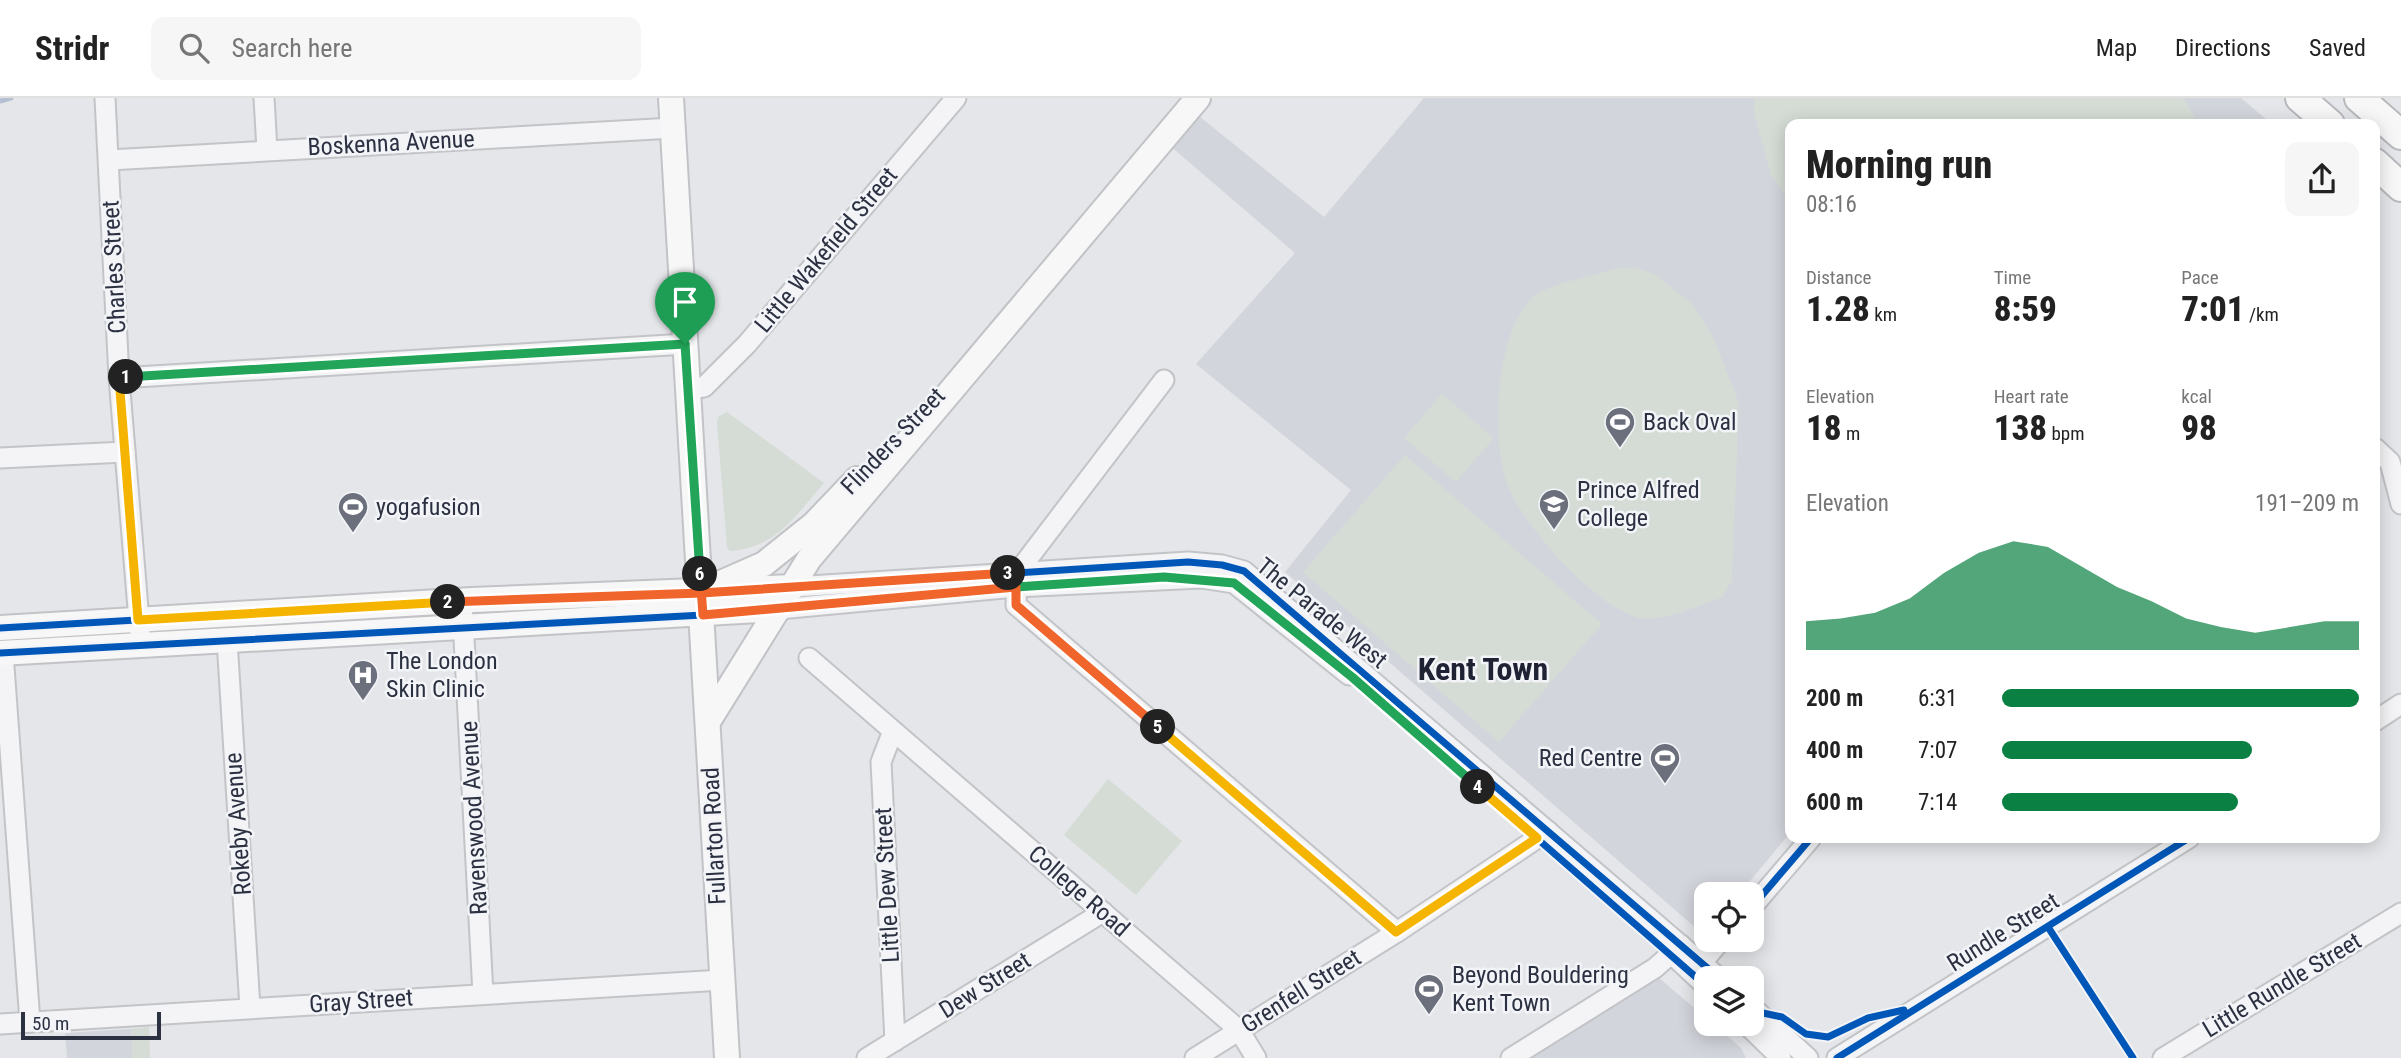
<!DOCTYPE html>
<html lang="en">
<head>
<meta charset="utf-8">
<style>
  :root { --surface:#fff; --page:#f6f6f6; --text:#222; --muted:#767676; --line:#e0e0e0; --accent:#0b8043 }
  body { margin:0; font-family:"Roboto Condensed",sans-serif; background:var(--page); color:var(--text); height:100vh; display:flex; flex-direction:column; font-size:26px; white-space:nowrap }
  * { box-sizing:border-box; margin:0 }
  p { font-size:23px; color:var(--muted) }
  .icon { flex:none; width:38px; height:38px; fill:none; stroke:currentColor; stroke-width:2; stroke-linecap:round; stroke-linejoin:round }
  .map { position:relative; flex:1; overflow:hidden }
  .details { position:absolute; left:1785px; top:21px; width:595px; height:724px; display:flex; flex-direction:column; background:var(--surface); border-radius:14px; box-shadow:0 4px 18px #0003 }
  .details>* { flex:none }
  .buttons { position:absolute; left:1694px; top:784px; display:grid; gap:14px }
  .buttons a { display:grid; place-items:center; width:70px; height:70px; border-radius:14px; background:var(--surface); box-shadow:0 4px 18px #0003; font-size:35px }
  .scale { position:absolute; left:21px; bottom:18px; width:140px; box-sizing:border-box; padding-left:7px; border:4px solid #2c3142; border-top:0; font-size:19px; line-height:24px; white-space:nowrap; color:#2c3142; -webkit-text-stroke:5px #f3f4f8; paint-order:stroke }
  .pin { position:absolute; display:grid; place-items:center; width:60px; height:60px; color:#fff; margin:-72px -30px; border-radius:50% 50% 50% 0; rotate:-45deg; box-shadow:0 0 7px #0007 }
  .pin .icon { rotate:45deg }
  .km { position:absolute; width:35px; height:35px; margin:-18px; border-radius:50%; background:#222; color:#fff; font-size:19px; line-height:35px; text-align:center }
  .round { display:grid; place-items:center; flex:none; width:74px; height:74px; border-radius:14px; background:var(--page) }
  .head { display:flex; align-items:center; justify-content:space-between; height:119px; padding:0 21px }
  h1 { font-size:38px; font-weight:800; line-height:52px }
  .metrics { display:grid; grid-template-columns:repeat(3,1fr); gap:10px; height:119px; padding:7px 21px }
  .metrics div { display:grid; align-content:center }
  .metrics b { font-size:35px; font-weight:800 }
  .metrics small { font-size:19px; font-weight:400 }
  .metrics p { font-size:19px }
  .chart { height:196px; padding:14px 21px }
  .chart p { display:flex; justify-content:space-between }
  .chart svg { width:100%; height:126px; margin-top:7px; fill:var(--accent); opacity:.7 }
  ul { padding:0 21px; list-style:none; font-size:23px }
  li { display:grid; grid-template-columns:112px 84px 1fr; align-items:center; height:52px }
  li i { height:18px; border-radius:9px; background:var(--accent) }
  header { display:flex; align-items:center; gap:42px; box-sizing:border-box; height:98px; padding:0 35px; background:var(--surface); border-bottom:2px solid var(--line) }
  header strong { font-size:33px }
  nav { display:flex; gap:38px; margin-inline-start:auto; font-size:24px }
  .search { width:490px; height:63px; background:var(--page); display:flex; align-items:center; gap:18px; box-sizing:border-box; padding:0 24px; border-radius:14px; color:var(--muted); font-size:26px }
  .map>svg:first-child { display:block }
  .built { fill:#d3d5dc }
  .green { fill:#d4dcd5 }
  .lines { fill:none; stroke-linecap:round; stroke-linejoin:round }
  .stream { stroke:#b4c0d2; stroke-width:5 }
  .minor-casing { stroke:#c2c4c7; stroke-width:23 }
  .major-casing { stroke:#c1c3c6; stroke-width:28 }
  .highway-casing { stroke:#b7b9bd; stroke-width:32 }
  .minor { stroke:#f4f4f6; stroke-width:19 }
  .major { stroke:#f7f7f8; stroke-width:24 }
  .highway { stroke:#f7f7f8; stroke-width:28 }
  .cycleway-casing { stroke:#f3f4f8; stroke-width:11 }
  .cycleway { stroke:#0057b8; stroke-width:7 }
  .split-1-casing { stroke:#fff; stroke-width:14 }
  .split-2-casing { stroke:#fff; stroke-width:14 }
  .split-3-casing { stroke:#fff; stroke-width:14 }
  .split-4-casing { stroke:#fff; stroke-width:14 }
  .split-5-casing { stroke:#fff; stroke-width:14 }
  .split-6-casing { stroke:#fff; stroke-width:14 }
  .split-7-casing { stroke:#fff; stroke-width:14 }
  .split-1 { stroke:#22a559; stroke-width:9 }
  .split-2 { stroke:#f5b400; stroke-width:9 }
  .split-3 { stroke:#f0652b; stroke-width:9 }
  .split-4 { stroke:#22a559; stroke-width:9 }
  .split-5 { stroke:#f5b400; stroke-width:9 }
  .split-6 { stroke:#f0652b; stroke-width:9 }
  .split-7 { stroke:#22a559; stroke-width:9 }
  .labels { text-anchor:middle; stroke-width:5; stroke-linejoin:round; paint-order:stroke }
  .street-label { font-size:24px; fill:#2c3142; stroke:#f3f4f8 }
  .poi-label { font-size:24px; fill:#2c3142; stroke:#f3f4f8; text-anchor:start }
  .district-label { font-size:32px; font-weight:bold; fill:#1e2233; stroke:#f3f4f8 }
</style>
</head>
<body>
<header>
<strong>Stridr</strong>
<div class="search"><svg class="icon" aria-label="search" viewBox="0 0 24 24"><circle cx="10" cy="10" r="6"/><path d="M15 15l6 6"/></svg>Search here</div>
<nav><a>Map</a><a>Directions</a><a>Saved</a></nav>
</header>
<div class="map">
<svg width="2401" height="960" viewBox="0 0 2401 960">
  <rect width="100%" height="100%" fill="#e4e6e9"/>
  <g class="built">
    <polygon points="1424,0 2241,0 2272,26 1790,26 1790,735 1739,796 1706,796 1704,837 1285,474 1351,392 1196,266 1295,155 1162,41 1189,10 1324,119"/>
    <polygon points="1659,880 1706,920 1706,926 1713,926 1741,950 1746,960 1530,960"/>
    <polygon points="131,931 133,960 67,960 65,935"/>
  </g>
  <g class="green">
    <polygon points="1754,0 2183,0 2199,26 1790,26 1790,102 1771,78 1754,15"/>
    <path d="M1618 170H1635L1655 176 1694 208 1713 239 1739 305 1732 482 1723 499C1705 506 1665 522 1647 521 1601 518 1520 425 1506 383 1491 338 1495 227 1537 196 1551 186 1599 176 1618 170Z"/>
    <polygon points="1442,296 1494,340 1456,384 1404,340"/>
    <path d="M727 314 824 385C794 419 779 448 730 453L727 449 717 325 718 319Z"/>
    <polygon points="1405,357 1602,526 1499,644 1303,474"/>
    <polygon points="1108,681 1182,743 1136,797 1064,737"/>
    <polygon points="149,929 150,960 133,960 131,931"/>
  </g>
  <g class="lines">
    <polyline class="stream" points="0,3 11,0"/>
    <g class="minor-casing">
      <g id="minor">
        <polyline points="105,0 119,280 141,547"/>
        <polyline points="264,0 267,52"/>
        <polyline points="109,62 673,30"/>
        <polyline points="119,280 686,246"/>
        <polyline points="687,291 704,289 747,246 956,0"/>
        <polyline points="2375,350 2390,364 2401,406"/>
        <polyline points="0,360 125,354"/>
        <polyline points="1017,475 1164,282"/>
        <polyline points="1017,476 1016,507 1397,834"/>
        <polyline points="793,489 1188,464 1222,467 1244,473 1719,880"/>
        <polyline points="462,503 483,896"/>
        <polyline points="779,511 1015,489 1201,480 1234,485 1349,577"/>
        <polyline points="227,542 250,910"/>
        <polyline points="3,555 30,924"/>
        <polyline points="809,560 1239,932 1256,960"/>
        <polyline points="2375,623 2401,606"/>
        <polyline points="893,633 881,664 895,943"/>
        <polyline points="1752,809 1811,740"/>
        <polyline points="1676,860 1706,888"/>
        <polyline points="1694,874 1721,842"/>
        <polyline points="1752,909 1808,960"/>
        <polyline points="0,926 722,882"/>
        <polyline points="1746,926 1781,960"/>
        <polyline points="867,960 1103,814"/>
        <polyline points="1195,960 1397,834 1548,733"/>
        <polyline points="1511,960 1655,870 1681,847"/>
        <polyline points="1837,960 2189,740"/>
        <polyline points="2163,960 2401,815"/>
      </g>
    </g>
    <g class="major-casing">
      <g id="major">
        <polyline points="671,0 727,960"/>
        <polyline points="714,488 764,466 814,426 857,381"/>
        <polyline points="0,530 472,502 793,489"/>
        <polyline points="0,555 779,511"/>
        <polyline points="709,622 809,461 1198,0"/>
      </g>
    </g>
    <g class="highway-casing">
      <g id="highway">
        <polyline points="2300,0 2330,26"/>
        <polyline points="2359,0 2401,37"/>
        <polyline points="2375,65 2401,89"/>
      </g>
    </g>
    <use href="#minor" class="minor"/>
    <use href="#major" class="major"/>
    <use href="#highway" class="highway"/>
    <g class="cycleway-casing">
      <g id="cycleway">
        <polyline points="793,489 1188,464 1222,467 1244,473 1719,880"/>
        <polyline points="1015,489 1201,480"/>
        <polyline points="1263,509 1352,579 1706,888"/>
        <polyline points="0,530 462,503"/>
        <polyline points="0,555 703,517"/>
        <polyline points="1752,809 1811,740"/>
        <polyline points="2048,829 2133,960"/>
        <polyline points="1758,914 1782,919 1806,936 1828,939 1868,920 1904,912"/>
        <polyline points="1837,960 2189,740"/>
      </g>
    </g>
    <use href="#cycleway" class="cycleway"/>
  </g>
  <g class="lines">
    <g class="split-1-casing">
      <polyline id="split-1" points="126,279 685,246"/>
    </g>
    <g class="split-2-casing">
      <polyline id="split-2" points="126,279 119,280 138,522 448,504"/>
    </g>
    <g class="split-3-casing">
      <polyline id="split-3" points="448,504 701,495 1008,475"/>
    </g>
    <g class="split-4-casing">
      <polyline id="split-4" points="1008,475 1017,475 1016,489 1164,479 1234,485 1352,579 1478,689"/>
    </g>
    <g class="split-5-casing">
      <polyline id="split-5" points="1158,629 1396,834 1537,740 1478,689"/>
    </g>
    <g class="split-6-casing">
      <polyline id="split-6" points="700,476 703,517 1016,489 1016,507 1158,629"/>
    </g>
    <g class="split-7-casing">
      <polyline id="split-7" points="685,246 700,476"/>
    </g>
    <use href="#split-1" class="split-1"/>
    <use href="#split-2" class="split-2"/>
    <use href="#split-3" class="split-3"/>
    <use href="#split-4" class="split-4"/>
    <use href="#split-5" class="split-5"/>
    <use href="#split-6" class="split-6"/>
    <use href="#split-7" class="split-7"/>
  </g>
  <defs>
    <g id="stadium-pin" transform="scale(1.575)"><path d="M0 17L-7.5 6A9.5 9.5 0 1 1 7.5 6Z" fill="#6c707c" stroke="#f3f4f8"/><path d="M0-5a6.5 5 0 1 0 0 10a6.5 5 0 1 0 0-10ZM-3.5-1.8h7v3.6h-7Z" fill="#fff"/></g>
    <g id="school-pin" transform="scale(1.575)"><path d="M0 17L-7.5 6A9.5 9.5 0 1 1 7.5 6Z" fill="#6c707c" stroke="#f3f4f8"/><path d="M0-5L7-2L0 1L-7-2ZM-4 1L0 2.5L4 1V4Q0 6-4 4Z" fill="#fff"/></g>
    <g id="hospital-pin" transform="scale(1.575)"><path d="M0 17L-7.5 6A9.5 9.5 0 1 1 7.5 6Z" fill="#6c707c" stroke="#f3f4f8"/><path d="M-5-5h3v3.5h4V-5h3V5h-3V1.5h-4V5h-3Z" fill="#fff"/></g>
  </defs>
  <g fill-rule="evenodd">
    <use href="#stadium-pin" x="1620" y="324"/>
    <use href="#school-pin" x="1554" y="406"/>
    <use href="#stadium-pin" x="353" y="409"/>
    <use href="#hospital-pin" x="363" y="577"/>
    <use href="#stadium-pin" x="1665" y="660"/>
    <use href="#stadium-pin" x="1429" y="891"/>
  </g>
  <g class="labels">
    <g class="street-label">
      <text transform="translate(391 45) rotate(-3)" y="8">Boskenna Avenue</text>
      <text transform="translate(826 152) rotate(-50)" y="8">Little Wakefield Street</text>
      <text transform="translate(114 169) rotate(-93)" y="8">Charles Street</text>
      <text transform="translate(893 343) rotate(-46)" y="8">Flinders Street</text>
      <text transform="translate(1322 515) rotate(39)" y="8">The Parade West</text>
      <text transform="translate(474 720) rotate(-93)" y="8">Ravenswood Avenue</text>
      <text transform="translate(238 726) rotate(-94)" y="8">Rokeby Avenue</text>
      <text transform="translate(714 738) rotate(-93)" y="8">Fullarton Road</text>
      <text transform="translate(887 787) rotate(-93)" y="8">Little Dew Street</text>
      <text transform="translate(1079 793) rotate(41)" y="8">College Road</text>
      <text transform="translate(2003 834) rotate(-32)" y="8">Rundle Street</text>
      <text transform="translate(985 887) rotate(-32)" y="8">Dew Street</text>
      <text transform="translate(2282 887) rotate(-31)" y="8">Little Rundle Street</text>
      <text transform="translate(1301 893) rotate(-32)" y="8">Grenfell Street</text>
      <text transform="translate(361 903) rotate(-4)" y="8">Gray Street</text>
    </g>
    <g class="poi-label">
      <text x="1643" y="332">Back Oval</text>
      <text x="1577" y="400">Prince Alfred<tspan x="1577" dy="28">College</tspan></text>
      <text x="376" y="417">yogafusion</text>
      <text x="386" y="571">The London<tspan x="386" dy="28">Skin Clinic</tspan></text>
      <text x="1642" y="668" text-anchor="end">Red Centre</text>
      <text x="1452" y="885">Beyond Bouldering<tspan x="1452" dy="28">Kent Town</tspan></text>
    </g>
    <g class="district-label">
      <text x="1483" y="582">Kent Town</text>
    </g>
  </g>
</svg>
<div class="buttons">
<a><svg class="icon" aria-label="locate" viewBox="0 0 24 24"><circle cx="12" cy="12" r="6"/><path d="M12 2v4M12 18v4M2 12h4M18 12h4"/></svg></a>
<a><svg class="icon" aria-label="layers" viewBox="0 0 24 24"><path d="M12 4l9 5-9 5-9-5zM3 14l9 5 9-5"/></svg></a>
</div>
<div class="scale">50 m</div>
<div class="pin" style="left:685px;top:246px;background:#1e9e55"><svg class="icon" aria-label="arrive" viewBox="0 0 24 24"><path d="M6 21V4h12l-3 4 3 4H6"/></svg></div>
<b class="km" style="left:126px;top:279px">1</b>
<b class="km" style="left:448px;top:504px">2</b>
<b class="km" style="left:1008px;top:475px">3</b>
<b class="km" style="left:1478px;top:689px">4</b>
<b class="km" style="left:1158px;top:629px">5</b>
<b class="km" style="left:700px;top:476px">6</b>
<section class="details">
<div class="head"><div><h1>Morning run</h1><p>08:16</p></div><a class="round"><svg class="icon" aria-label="share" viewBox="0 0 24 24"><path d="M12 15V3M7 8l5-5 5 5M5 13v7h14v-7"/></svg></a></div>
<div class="metrics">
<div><p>Distance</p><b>1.28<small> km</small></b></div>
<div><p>Time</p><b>8:59</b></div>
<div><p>Pace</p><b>7:01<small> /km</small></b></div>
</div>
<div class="metrics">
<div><p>Elevation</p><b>18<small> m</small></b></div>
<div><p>Heart rate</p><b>138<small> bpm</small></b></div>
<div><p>kcal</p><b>98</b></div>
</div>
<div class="chart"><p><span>Elevation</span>191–209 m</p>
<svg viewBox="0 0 160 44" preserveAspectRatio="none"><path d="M0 44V34L10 33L20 31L30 26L40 17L50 10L60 6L70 8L80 15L90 22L100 27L110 33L120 36L130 38L140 36L150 34L160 34V44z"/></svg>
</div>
<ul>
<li><b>200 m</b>6:31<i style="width:100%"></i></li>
<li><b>400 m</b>7:07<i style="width:70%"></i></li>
<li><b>600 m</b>7:14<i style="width:66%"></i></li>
</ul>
</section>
</div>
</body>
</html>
